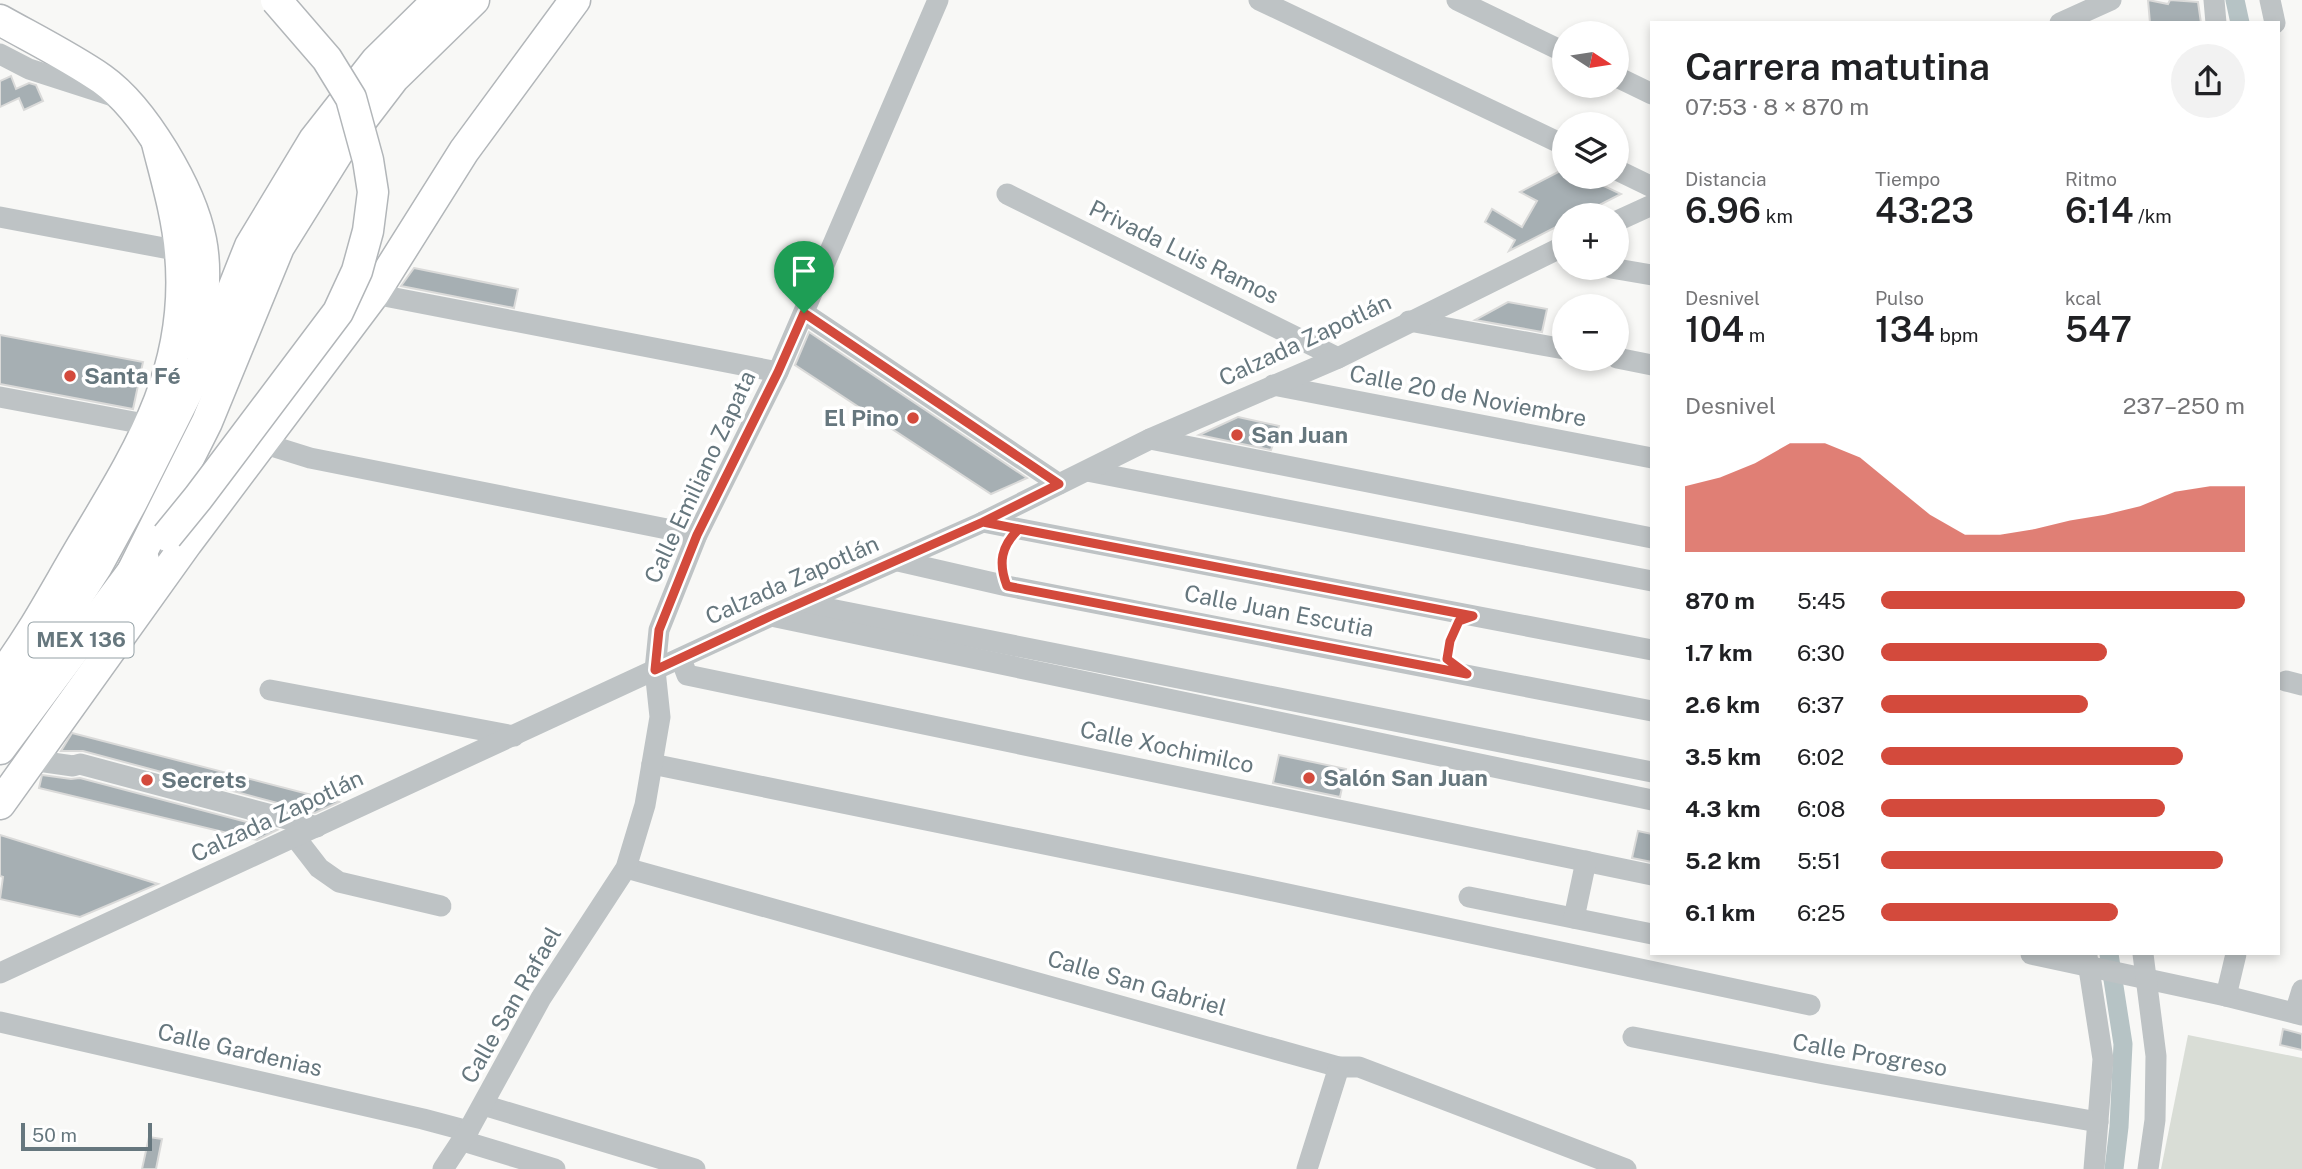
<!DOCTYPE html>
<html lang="es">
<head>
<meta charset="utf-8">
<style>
  :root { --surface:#fff; --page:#f2f2f2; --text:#202124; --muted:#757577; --accent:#d34a3c }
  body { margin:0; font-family:"Public Sans",sans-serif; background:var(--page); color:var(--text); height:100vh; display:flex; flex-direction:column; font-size:26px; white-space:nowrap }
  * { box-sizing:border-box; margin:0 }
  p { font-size:23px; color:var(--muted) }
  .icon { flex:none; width:38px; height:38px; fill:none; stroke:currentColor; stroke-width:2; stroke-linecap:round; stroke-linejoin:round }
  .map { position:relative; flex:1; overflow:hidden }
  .panel { position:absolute; left:1650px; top:21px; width:630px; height:934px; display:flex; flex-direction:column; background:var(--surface); border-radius:0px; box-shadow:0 4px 10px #0003 }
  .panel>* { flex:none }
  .needle { width:46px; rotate:102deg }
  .buttons { position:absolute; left:1552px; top:21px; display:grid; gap:14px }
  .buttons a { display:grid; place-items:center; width:77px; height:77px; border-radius:50%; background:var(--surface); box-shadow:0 4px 10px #0003; font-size:35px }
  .scale { position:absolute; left:21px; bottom:18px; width:131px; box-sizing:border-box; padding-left:7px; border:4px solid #66777e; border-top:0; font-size:19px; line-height:24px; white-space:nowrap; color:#66777e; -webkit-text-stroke:5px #fff; paint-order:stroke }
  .pin { position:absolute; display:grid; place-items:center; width:60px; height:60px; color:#fff; margin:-72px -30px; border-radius:50% 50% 50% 0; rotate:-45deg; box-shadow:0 0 7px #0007 }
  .pin .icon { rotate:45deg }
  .round { display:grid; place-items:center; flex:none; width:74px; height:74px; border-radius:37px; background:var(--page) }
  .overview { display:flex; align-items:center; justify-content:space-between; height:119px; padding:0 35px }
  h1 { font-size:38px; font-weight:600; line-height:52px }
  .stats { display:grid; grid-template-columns:repeat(3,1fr); gap:10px; height:119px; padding:7px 35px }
  .stats div { display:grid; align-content:center }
  .stats b { font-size:35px; font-weight:600 }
  .stats small { font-size:19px; font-weight:400 }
  .stats p { font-size:19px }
  .chart { height:196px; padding:14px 35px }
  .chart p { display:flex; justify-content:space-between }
  .chart svg { width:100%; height:126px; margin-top:7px; fill:var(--accent); opacity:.7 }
  ul { padding:0 35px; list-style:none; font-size:23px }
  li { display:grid; grid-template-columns:112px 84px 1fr; align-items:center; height:52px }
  li i { height:18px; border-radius:9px; background:var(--accent) }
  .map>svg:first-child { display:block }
  .garden { fill:#d9ddd6 }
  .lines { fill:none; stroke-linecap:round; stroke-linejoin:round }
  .canal { stroke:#b6c3c5; stroke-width:19 }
  .building { fill:#a6afb3; stroke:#dadad9; stroke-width:2 }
  .highway-casing { stroke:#b2b6b9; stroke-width:33 }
  .path { stroke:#b8bcbe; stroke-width:3.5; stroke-dasharray:3.5 3.5; stroke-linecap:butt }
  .minor { stroke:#bec3c5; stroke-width:21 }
  .highway { stroke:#fff; stroke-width:30 }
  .highway-bridge-casing { stroke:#b2b6b9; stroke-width:33; stroke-linecap:butt }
  .highway-bridge { stroke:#fff; stroke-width:30 }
  .route-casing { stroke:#fff; stroke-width:14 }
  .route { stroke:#d34a3c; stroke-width:9 }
  .poi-dot { fill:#d34a3c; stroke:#fff; stroke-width:2.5 }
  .labels { text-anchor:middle; stroke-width:7; stroke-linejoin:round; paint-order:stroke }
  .shield { fill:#fff; stroke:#94a0a5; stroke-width:2 }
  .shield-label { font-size:21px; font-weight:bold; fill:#66777e }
  .street-label { font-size:23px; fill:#66777e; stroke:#fff }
  .poi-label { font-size:23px; font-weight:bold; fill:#66777e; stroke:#fff; text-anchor:start }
</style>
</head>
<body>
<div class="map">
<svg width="2302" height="1169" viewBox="0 0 2302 1169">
  <rect width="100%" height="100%" fill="#f8f8f6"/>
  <polygon class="garden" points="2188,1035 2302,1058 2302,1169 2161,1169"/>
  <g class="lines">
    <g class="canal">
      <polyline points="2235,0 2240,23"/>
      <polyline points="2109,954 2123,1044 2119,1127 2114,1169"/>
    </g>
  </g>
  <g class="building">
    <polygon points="2148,0 2168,4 2170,0 2198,2 2201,23 2150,23"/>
    <polygon points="11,76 16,89 29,83 36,85 43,101 24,110 19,98 0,107 0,81"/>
    <polygon points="1564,169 1564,177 1585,177 1621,194 1580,215 1564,215 1564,223 1509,251 1515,240 1485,222 1492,209 1522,227 1537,201 1520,192"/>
    <polygon points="414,268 518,289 514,308 401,286"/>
    <polygon points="1508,302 1547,309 1542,332 1475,320"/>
    <polygon points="809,332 1027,478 991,494 795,365"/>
    <polygon points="0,335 143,362 133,409 0,384"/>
    <polygon points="1238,417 1279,426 1271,450 1199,435"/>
    <polygon points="72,733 339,802 315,813 83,751 61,751"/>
    <polygon points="1279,755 1346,769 1340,797 1273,783"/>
    <polygon points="42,775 71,779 80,778 277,830 257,840 39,788"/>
    <polygon points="1638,831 1652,834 1652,862 1632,858"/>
    <polygon points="0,835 158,884 80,917 0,899 3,877 0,876"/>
    <polygon points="2283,1029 2302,1034 2302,1050 2280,1045"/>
    <polygon points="149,1137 162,1139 156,1169 142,1169"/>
  </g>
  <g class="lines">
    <g class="highway-casing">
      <g id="highway">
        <path d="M0 20C34 39 70 57 102 79 144 109 191 189 201 240 208 275 202 311 196 346"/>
        <polyline points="132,572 207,422 279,247 342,146 394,78 474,0"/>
        <path d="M0 677C32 636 57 587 84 542 141 447 191 368 180 252 177 215 166 179 157 143"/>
        <polyline points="0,716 97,566 132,502 209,349 250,246 314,140 376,61 438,0"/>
        <polyline points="0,749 132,572 144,560"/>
        <polyline points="0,804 187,543 374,294 464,151 575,0"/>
      </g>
    </g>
    <g class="path">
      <polyline points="1002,566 1006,543"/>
      <polyline points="1448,654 1454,632"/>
    </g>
    <g class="minor">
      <polyline points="1259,0 1564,145"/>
      <polyline points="1457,0 1564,52"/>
      <polyline points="2214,0 2216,23"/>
      <polyline points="2270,0 2275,23"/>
      <polyline points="2060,23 2111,0"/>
      <polyline points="0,54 29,69 116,97"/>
      <polyline points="1617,77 1652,94"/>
      <polyline points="1617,170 1652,187"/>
      <polyline points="1007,194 1338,358"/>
      <polyline points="0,217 180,251"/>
      <polyline points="1617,221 1652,205"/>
      <polyline points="1611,268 1652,275"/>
      <polyline points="374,294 778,372"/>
      <polyline points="804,313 1059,484"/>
      <polyline points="1409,321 1564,349"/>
      <polyline points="1617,358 1652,365"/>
      <polyline points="1273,385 1652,458"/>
      <polyline points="0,397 150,425"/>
      <polyline points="1150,439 1652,538"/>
      <polyline points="262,443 310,458 697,535"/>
      <polyline points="1087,471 1652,581"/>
      <polyline points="983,522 1652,650"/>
      <polyline points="898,561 1007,586 1652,711"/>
      <polyline points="800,603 1652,772"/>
      <polyline points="771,616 1652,800"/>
      <polyline points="681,659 687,675 1652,875"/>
      <polyline points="2286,681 2302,685"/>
      <polyline points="270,690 514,736"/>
      <polyline points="31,760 73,766 80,764 317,827"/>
      <polyline points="652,764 1245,885 1810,1005"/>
      <polyline points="295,837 319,868 339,882 441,906"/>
      <polyline points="626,868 1339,1067 1359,1067 1626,1169"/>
      <polyline points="1469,897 1652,934"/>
      <polyline points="1574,918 1586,861"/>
      <polyline points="2031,954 2226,996 2302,1015"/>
      <polyline points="2143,954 2156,1056 2155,1120 2148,1169"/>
      <polyline points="2087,956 2103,1059 2094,1169"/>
      <polyline points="0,973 771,616 983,522 1150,439 1338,358 1564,246"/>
      <polyline points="2226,996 2236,954"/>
      <polyline points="2295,1013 2302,990"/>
      <polyline points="0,1022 423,1119 468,1131"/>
      <polyline points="1633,1037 1824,1074 2098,1122"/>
      <polyline points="483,1105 695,1169"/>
      <polyline points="463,1141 555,1169"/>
      <polyline points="443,1169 468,1131 541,998 626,868 645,805 660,717 655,670 659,630 697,535 778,372 938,0"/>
      <polyline points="1307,1169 1339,1067"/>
    </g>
    <use href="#highway" class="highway"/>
    <g class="highway-bridge-casing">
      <polyline id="highway-bridge" points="167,536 198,498 338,312 357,271 368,231 373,192 368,160 351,98 327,59 276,0"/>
    </g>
    <use href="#highway-bridge" class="highway-bridge"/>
  </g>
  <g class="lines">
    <g class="route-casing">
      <path id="route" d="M804 313 778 372 697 535 659 630 655 670 771 616 983 522 1019 529 1473 616 1459 621 1450 641 1447 659 1467 674 1007 586C998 563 1001 546 1019 529L983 522 1059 484 804 313"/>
    </g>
    <use href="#route" class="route"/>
  </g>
  <g class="poi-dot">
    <circle cx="70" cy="376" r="7"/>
    <circle cx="913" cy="418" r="7"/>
    <circle cx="1237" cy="435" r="7"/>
    <circle cx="1309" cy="778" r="7"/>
    <circle cx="147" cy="780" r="7"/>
  </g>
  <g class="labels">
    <rect class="shield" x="28.5" y="622.5" width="105" height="35" rx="5"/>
    <g class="shield-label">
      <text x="81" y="647">MEX 136</text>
    </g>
    <g class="street-label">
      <text transform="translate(1184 252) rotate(26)" y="8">Privada Luis Ramos</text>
      <text transform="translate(1305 340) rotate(-25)" y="8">Calzada Zapotlán</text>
      <text transform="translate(1468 396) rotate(11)" y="8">Calle 20 de Noviembre</text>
      <text transform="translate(700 477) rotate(-65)" y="8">Calle Emiliano Zapata</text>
      <text transform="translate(792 580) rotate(-24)" y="8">Calzada Zapotlán</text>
      <text transform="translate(1279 611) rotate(11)" y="8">Calle Juan Escutia</text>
      <text transform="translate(1167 747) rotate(12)" y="8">Calle Xochimilco</text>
      <text transform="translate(277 816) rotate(-25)" y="8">Calzada Zapotlán</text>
      <text transform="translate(1137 983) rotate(16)" y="8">Calle San Gabriel</text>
      <text transform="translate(511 1005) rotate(-60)" y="8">Calle San Rafael</text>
      <text transform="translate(240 1050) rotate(13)" y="8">Calle Gardenias</text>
      <text transform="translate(1870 1055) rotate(10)" y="8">Calle Progreso</text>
    </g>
    <g class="poi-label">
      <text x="84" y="384">Santa Fé</text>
      <text x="899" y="426" text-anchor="end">El Pino</text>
      <text x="1251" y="443">San Juan</text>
      <text x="1323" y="786">Salón San Juan</text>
      <text x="161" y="788">Secrets</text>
    </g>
  </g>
</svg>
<div class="buttons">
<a><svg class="needle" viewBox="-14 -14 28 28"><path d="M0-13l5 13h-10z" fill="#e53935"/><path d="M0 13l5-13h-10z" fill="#757577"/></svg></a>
<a><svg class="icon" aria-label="layers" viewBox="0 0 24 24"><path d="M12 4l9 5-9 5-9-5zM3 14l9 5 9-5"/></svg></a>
<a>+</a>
<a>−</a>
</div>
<div class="scale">50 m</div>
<div class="pin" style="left:804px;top:313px;background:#1e9e55"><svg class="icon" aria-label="arrive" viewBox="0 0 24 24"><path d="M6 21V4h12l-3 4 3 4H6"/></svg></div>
<section class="panel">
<div class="overview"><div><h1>Carrera matutina</h1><p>07:53 · 8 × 870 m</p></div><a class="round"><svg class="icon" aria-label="share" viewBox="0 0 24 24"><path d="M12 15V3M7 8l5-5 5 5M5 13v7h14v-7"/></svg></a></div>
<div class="stats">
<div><p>Distancia</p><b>6.96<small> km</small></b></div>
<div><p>Tiempo</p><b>43:23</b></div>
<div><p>Ritmo</p><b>6:14<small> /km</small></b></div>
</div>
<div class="stats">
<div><p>Desnivel</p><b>104<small> m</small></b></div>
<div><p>Pulso</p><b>134<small> bpm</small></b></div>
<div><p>kcal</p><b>547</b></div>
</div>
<div class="chart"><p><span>Desnivel</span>237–250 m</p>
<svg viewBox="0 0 160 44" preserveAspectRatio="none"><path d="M0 44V21L10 18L20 13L30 6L40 6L50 11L60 21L70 31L80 38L90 38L100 36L110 33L120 31L130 28L140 23L150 21L160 21V44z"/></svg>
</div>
<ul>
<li><b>870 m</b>5:45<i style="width:100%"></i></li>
<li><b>1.7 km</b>6:30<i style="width:62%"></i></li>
<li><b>2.6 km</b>6:37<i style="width:57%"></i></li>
<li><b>3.5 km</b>6:02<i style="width:83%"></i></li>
<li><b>4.3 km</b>6:08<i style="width:78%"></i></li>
<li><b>5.2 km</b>5:51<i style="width:94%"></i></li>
<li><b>6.1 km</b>6:25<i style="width:65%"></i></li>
</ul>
</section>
</div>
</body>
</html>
